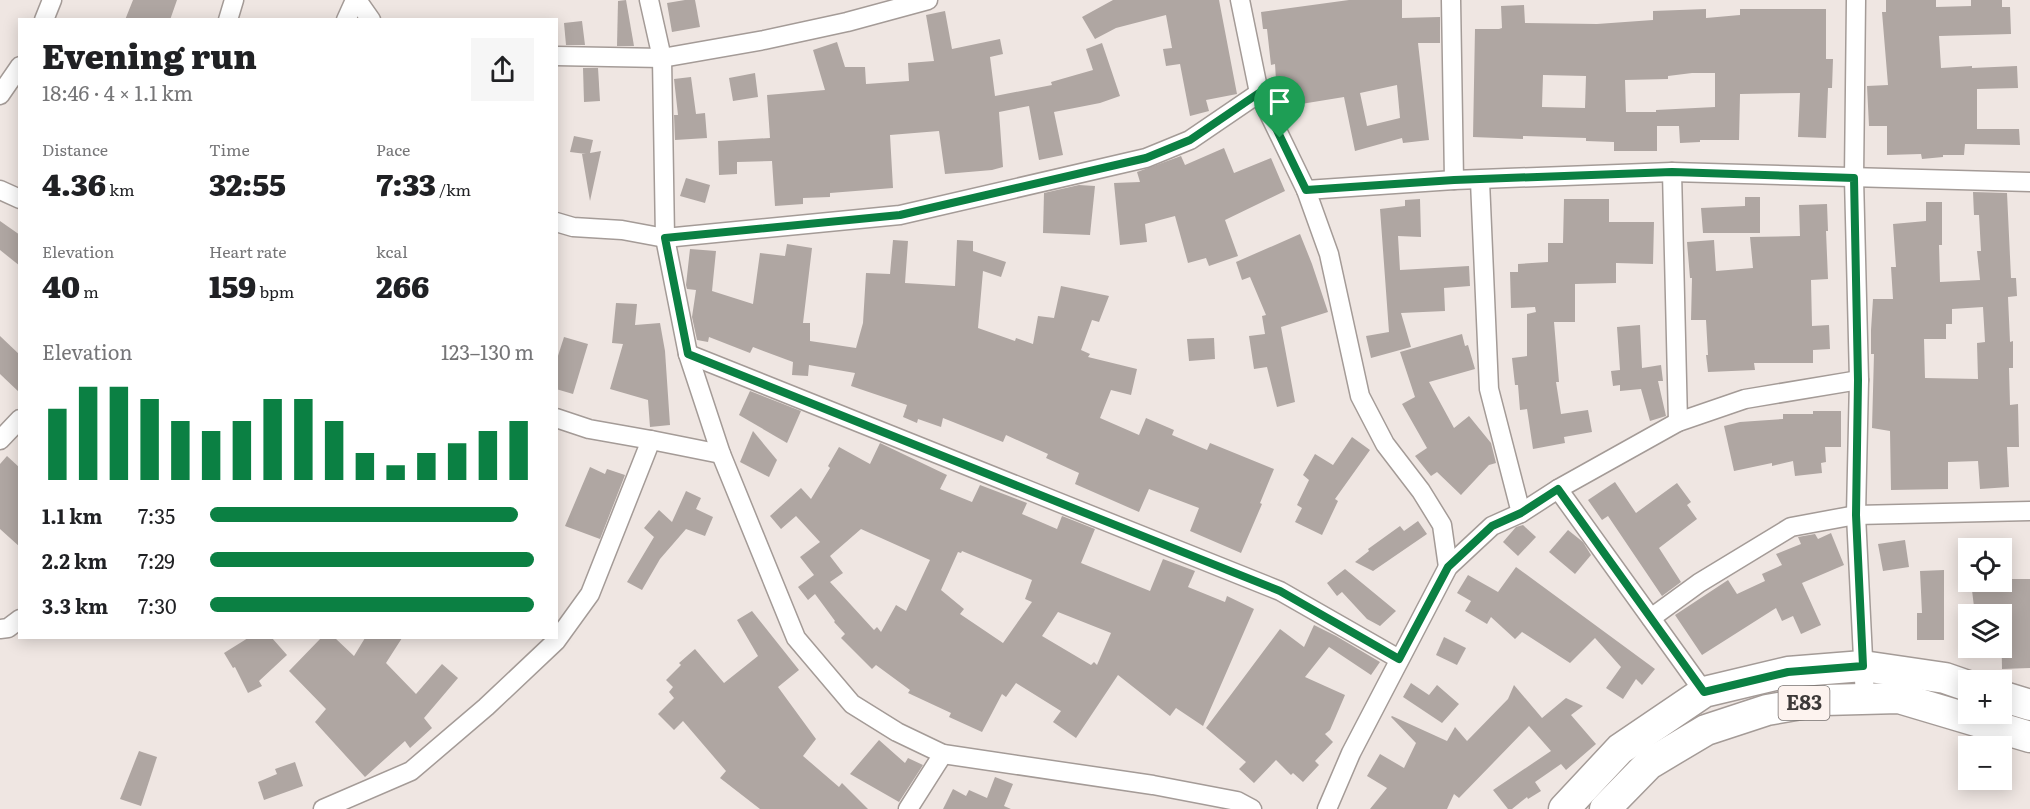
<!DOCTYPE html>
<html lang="en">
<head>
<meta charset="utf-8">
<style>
  :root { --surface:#fff; --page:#f6f6f6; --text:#202124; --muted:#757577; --accent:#0b8043 }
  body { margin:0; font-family:Literata,serif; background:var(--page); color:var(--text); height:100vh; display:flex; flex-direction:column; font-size:22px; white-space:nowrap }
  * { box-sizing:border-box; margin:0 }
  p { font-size:20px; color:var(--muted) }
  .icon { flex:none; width:33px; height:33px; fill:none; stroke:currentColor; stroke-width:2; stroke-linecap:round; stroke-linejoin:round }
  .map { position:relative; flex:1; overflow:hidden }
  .drawer { position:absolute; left:18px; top:18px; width:540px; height:621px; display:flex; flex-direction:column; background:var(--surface); border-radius:0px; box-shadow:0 3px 15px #0003 }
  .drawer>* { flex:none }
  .controls { position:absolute; left:1958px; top:538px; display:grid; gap:12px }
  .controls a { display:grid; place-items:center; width:54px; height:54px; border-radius:0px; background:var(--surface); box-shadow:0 3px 15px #0003; font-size:30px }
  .pin { position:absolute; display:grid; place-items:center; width:51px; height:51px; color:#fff; margin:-62px -26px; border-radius:50% 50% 50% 0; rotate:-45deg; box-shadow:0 0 6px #0007 }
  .pin .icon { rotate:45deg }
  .round { display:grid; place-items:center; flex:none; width:63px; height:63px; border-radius:0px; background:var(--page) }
  .headline { display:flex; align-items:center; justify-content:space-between; height:102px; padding:0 24px }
  h1 { font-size:33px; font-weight:800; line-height:45px }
  .figures { display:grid; grid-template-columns:repeat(3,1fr); gap:9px; height:102px; padding:6px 24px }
  .figures div { display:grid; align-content:center }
  .figures b { font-size:30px; font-weight:800 }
  .figures small { font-size:16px; font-weight:400 }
  .figures p { font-size:16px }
  .chart { height:168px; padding:12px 24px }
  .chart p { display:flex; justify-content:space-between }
  .chart svg { width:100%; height:108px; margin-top:6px; stroke:var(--accent); stroke-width:6 }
  ul { padding:0 24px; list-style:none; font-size:20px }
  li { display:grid; grid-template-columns:96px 72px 1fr; align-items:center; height:45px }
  li i { height:15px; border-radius:8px; background:var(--accent) }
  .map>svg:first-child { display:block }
  .building { fill:#afa6a2; fill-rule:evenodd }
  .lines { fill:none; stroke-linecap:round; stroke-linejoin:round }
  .street-casing { stroke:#a49b97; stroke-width:21 }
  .primary-casing { stroke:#a49b97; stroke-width:33 }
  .street { stroke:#fff; stroke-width:18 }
  .primary { stroke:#fff; stroke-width:30 }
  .route-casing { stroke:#fff; stroke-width:12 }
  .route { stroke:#0b8043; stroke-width:8 }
  .labels { text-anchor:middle; stroke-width:6; stroke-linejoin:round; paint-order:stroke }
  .shield { fill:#fdf3ef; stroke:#77716f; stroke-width:1.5 }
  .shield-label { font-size:20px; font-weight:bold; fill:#3d3938 }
</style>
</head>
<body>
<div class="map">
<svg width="2030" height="809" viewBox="0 0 2030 809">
  <rect width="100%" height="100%" fill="#efe6e2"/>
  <g class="building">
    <polygon points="133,0 177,0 170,20 125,20"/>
    <polygon points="626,0 634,46 617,46 618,1"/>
    <polygon points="685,0 695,0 700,27 672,32 667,3"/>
    <polygon points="1113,0 1219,0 1237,94 1206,100 1209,111 1190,116 1180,64 1166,66 1163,49 1172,48 1166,15 1116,28 1095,39 1082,17"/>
    <path d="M1349 0H1402V18L1440 17V43H1418L1429 140 1403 143 1402 138 1355 151 1344 97 1295 105 1288 79 1276 80 1275 64 1271 65 1267 29H1263L1261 12ZM1397 85 1400 118 1367 126 1360 93Z"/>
    <polygon points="1886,0 1936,0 1936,7 1971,6 1971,0 2002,0 2002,7 2010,7 2011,34 1939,36 1941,68 1972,66 1972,68 2017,66 2018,88 1977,89 1977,129 2019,129 2020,145 1965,144 1964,155 1943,155 1943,157 1922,159 1921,154 1887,155 1887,126 1869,126 1867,86 1888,85 1882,12 1886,12"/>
    <path d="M1524 5 1525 23 1597 24 1653 20V11L1706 9V18L1740 15V9H1826V59H1833L1832 88H1828L1826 138 1798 137 1800 93 1740 94 1739 140H1700V142L1680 143 1679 126H1657V151H1614V142L1586 141V138L1523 136V139L1473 137 1475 29H1499L1502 28 1501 6ZM1692 73H1715V107L1656 110V112H1626L1625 80 1668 79V76ZM1543 75 1586 76 1585 108 1542 107Z"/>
    <polygon points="945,11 952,49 1000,39 1003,54 990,57 995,96 1052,85 1051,82 1093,70 1086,49 1102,43 1120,96 1100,103 1054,112 1063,155 1039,160 1029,106 999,112 1003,167 992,170 945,174 939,131 890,135 893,188 830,193 830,197 803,198 803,204 775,206 772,161 737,162 737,174 719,175 718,141 770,138 767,95 825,90 813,50 837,42 845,67 865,67 866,84 909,81 908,63 934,61 926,15"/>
    <polygon points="582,21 585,45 566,45 564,23"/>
    <polygon points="583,68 598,68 600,101 584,102"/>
    <polygon points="755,73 758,97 733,101 729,78"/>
    <polygon points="691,77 696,114 705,113 707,138 675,140 674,115 678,115 674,79"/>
    <polygon points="574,136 593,140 590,153 601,151 590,201 582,154 586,154 570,152"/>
    <polygon points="1224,148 1234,173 1271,158 1285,191 1225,220 1238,256 1209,266 1206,258 1188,263 1175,216 1145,224 1147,242 1120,245 1114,183 1140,182 1137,172 1181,156 1185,165"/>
    <polygon points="686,178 710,185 705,203 680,196"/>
    <polygon points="1079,185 1095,186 1090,235 1043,233 1044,193"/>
    <path d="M1973 192 2007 193 2011 278H2016L2017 296 2008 297 2010 342 2013 341V368H2009L2010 405 2018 404 2019 447H2007L2009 487 1980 489 1978 461 1948 462V489L1891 490 1890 431 1872 428 1874 354H1871V330L1873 299H1893L1891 267H1896L1893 224 1926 221V202H1942V245H1939L1940 282 1980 280 1977 251H1981L1979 215H1974ZM1983 307 1985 342 1977 343 1978 379 1925 378 1924 339H1946V324H1952V309Z"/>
    <polygon points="1745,197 1760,197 1760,233 1703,233 1701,208 1745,206"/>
    <polygon points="1420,199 1421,237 1398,236 1400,270 1469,266 1470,286 1444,288 1445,311 1401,313 1411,347 1371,358 1366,336 1389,332 1380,209 1405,206 1405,200"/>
    <polygon points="1564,199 1609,199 1609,222 1654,222 1653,264 1616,263 1616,283 1575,284 1575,322 1554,322 1559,382 1556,382 1561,414 1588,410 1592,432 1564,437 1565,443 1533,449 1527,409 1520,410 1518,385 1515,385 1512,358 1527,356 1527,314 1536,312 1535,307 1511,308 1510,272 1518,272 1518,264 1548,262 1548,243 1563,243"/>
    <polygon points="1827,204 1828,231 1826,231 1828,279 1811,280 1812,326 1829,325 1830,349 1813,350 1813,363 1754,363 1755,370 1708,372 1706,355 1708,355 1706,320 1691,320 1692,278 1690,278 1687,242 1714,240 1716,271 1753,268 1750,237 1800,236 1799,205"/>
    <polygon points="0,221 20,235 20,266 0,250"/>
    <polygon points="1300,234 1312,264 1328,312 1281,327 1295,402 1277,407 1267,367 1254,369 1249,336 1265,334 1262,316 1266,315 1250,277 1242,280 1236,262"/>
    <polygon points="893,240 908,241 905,283 955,286 957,240 973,241 973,251 1006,262 1001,277 983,271 978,328 1015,341 1016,338 1033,344 1038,316 1054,318 1061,286 1109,296 1099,322 1092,320 1081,350 1090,354 1088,357 1137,369 1131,395 1111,390 1100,418 1139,435 1146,418 1174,430 1172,435 1207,450 1210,443 1274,469 1260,503 1262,504 1241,553 1190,531 1199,508 1149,489 1139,512 1075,484 1079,473 1046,458 1048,454 1006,435 1003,442 943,418 941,427 918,419 917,423 903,417 907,405 851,386 855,373 809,365 808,376 792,375 793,362 753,347 750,353 709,337 708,342 697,340 692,317 696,290 687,289 686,285 690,249 716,251 712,291 753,304 760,253 785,256 787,244 812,248 803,323 810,323 810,341 856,348 863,323 866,273 890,274"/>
    <polygon points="616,303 637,304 635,325 660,323 665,351 670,425 650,427 648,400 610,389 623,344 612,343"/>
    <polygon points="1640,325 1642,368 1661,365 1663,381 1658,381 1666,416 1650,421 1641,389 1620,391 1620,385 1613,386 1611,371 1620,370 1617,327"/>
    <polygon points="1462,334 1465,346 1468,345 1475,369 1429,382 1454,428 1469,416 1491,443 1496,463 1489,465 1461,495 1437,472 1431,476 1415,456 1427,448 1402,404 1415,397 1400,352"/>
    <polygon points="0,336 20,355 20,393 0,374"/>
    <polygon points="564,337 588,344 573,394 556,389 556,362"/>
    <polygon points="1214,338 1215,359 1189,361 1187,339"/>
    <polygon points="750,391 801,411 787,443 739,415"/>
    <polygon points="1813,411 1841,411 1841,447 1825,447 1826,462 1821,463 1822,473 1795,476 1793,461 1772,466 1772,463 1734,471 1724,426 1740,422 1783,419 1783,414 1813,414"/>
    <polygon points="753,431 777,460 769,477 740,462"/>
    <polygon points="1352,437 1370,450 1335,499 1338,501 1322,535 1295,522 1302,508 1297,505 1309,480 1303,475 1315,454 1333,465"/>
    <path d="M880 443 947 475 940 489 972 502 980 485 1027 503 1022 514 1057 529 1062 516 1095 529 1081 563 1150 591 1163 559 1195 571 1188 587 1225 602 1227 596 1254 609 1203 726 1176 708 1170 716 1118 675 1076 738 1053 722 1061 711 1016 683 1006 697 1002 694 982 732 949 717 951 713 908 693 910 690 876 665 872 669 841 638 845 634 834 622 835 621 815 594 808 600 798 587 814 575 800 557 820 542 796 516 781 529 770 516 801 488 811 499 830 468 828 466 839 447 870 464ZM861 529 930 560 906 611 896 605 881 632 877 627 874 630 830 582 843 573 830 556ZM962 551 1032 580 1025 599 1032 602 1003 643 960 614 964 609 941 590 958 552 961 553ZM1058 612 1111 633 1097 665 1094 662 1091 665 1042 636Z"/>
    <polygon points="7,456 20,468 20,547 0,529 0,464"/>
    <polygon points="590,467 605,474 607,469 625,475 600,539 565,526"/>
    <polygon points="1615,482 1636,513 1677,483 1691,502 1687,505 1697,519 1659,548 1681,582 1662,596 1608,516 1602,520 1588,500"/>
    <polygon points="686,491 701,498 696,509 713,517 705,536 686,529 660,559 642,590 627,582 654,537 644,528 659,510 672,522"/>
    <polygon points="1418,521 1427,534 1373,571 1355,562 1369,551 1368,549 1400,526 1404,531"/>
    <polygon points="1523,525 1536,537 1518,556 1503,542 1516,527"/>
    <polygon points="1568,530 1583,542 1591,555 1575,574 1549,552"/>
    <polygon points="1831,533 1844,565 1802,583 1821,625 1801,634 1793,616 1782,621 1776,608 1702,655 1675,615 1728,580 1737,594 1765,581 1762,574 1782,565 1776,554 1801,544 1798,537 1815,534 1818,539"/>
    <polygon points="1905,540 1909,567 1883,571 1878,544"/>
    <polygon points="1516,567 1655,669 1642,685 1636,679 1623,699 1606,688 1621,667 1595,638 1570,663 1522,632 1515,639 1491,617 1487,624 1465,611 1471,601 1457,593 1468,575 1498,592"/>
    <polygon points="1345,569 1396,611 1380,626 1367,619 1342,592 1337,596 1327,583"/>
    <polygon points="1944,570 1944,640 1917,640 1917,613 1922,613 1920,571"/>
    <polygon points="2001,579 2030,579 2030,668 2002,669 2001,615 1975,615 1971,582 2001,582"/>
    <polygon points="752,611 799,670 778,687 816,739 803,756 839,787 842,783 868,809 760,809 720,778 726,771 683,721 674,730 658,714 674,698 669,692 673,687 666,680 681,665 679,663 695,649 724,683 758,656 737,620"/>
    <polygon points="1314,625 1336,636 1380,662 1371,675 1329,647 1305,677 1345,695 1330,730 1325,734 1333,742 1315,761 1319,765 1303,782 1293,773 1291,775 1276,760 1254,783 1239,769 1246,762 1206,728 1280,629 1304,647"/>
    <polygon points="1444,637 1466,648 1457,665 1436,655"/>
    <polygon points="248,638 272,638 287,655 259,681 262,686 248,693 235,667 233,668 224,653"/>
    <polygon points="321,638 335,638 354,656 365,638 402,638 386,663 416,694 442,664 458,678 424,718 432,728 410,748 405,741 365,777 315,722 326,709 289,671"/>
    <polygon points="1411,683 1429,695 1437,685 1459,704 1442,723 1403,697"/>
    <polygon points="1514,685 1542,718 1566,698 1583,706 1571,715 1596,744 1566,770 1561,764 1535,782 1541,791 1528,799 1527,797 1512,809 1508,809 1493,790 1551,751 1529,726 1459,798 1454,794 1447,809 1370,809 1387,788 1367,776 1380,754 1404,768 1416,743 1391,717 1392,716 1447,741 1455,727 1467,741 1508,699"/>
    <polygon points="879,740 905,763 908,758 923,765 899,802 850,774"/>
    <polygon points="139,751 157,757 141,806 120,799"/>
    <polygon points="295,762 303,786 264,800 258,782 277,774 275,769"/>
    <polygon points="995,777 1013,784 1004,806 1011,809 943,809 953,789 966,796 969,790 987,798"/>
  </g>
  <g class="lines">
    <g class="street-casing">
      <g id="street">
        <polyline points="357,0 371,20"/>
        <polyline points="649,0 662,58 665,238 688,354 721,454 796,638 852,704 897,732 943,754 1153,785 1237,801 1252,809"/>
        <polyline points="1240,0 1259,93 1306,190 1329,254 1360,396 1385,444 1421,491 1442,525 1448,567"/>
        <polyline points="1451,0 1454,180"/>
        <polyline points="1856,0 1854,178 1859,380 1856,515 1865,699"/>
        <polyline points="44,20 52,0"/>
        <polyline points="228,20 234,0"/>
        <polyline points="346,20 355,0"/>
        <polyline points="556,56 662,58 764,40 847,22 928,0"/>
        <polyline points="0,95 20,66"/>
        <polyline points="1672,172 1678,422"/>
        <polyline points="1480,181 1489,389 1521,513"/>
        <polyline points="0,190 20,199"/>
        <polyline points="1306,190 1454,180 1672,172 2030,182"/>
        <polyline points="556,222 573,227 622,230 665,238 900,215 1146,158 1190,140 1259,93"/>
        <polyline points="688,354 1280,591 1399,659"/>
        <polyline points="556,418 589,429 651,440"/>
        <polyline points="0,440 20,419"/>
        <polyline points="1558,489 1704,692"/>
        <polyline points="1651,618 1699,583 1791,527 1856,515 2030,511"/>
        <polyline points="0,629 8,628 20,619"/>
        <polyline points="323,809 411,771 486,707 556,641 590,594 651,440 721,454"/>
        <polyline points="908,809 943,754"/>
        <polyline points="1327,809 1351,753 1448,567 1492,526 1521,513 1558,489 1678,422 1745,399 1859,380"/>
      </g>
    </g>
    <g class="primary-casing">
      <g id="primary">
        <polyline points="2001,696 2030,705"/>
        <polyline points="1564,809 1620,749 1704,692 1788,672 1863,666 1945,678 1968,686"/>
        <polyline points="1605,809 1649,764 1706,730 1767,710 1824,700 1899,698 2030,737"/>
      </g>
    </g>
    <use href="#street" class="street"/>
    <use href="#primary" class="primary"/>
  </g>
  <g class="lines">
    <g class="route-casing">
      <polygon id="route" points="1259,93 1306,190 1454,180 1672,172 1854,178 1858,380 1856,515 1863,666 1788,672 1704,692 1558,489 1521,513 1492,526 1448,567 1399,659 1280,591 688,354 665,238 900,215 1146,158 1190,140"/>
    </g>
    <use href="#route" class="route"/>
  </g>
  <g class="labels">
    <rect class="shield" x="1778.5" y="686" width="51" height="34" rx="4.5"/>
    <g class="shield-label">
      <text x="1804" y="710">E83</text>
    </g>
  </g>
</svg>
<div class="controls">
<a><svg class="icon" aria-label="locate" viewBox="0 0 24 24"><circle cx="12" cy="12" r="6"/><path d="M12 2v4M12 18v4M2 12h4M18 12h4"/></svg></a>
<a><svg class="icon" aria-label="layers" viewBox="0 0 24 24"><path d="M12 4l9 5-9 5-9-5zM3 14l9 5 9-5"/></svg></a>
<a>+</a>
<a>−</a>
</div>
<div class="pin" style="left:1280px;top:138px;background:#1e9e55"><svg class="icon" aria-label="arrive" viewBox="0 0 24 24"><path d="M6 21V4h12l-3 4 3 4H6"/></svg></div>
<section class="drawer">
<div class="headline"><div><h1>Evening run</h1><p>18:46 · 4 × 1.1 km</p></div><a class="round"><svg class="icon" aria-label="share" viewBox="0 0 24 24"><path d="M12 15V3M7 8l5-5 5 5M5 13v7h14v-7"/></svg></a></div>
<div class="figures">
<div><p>Distance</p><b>4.36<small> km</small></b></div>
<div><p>Time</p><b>32:55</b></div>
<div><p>Pace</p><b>7:33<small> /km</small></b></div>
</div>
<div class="figures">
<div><p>Elevation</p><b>40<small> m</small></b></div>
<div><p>Heart rate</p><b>159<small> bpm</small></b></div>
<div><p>kcal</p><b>266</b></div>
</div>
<div class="chart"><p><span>Elevation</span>123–130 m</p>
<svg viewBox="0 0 160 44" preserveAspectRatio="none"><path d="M5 44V15M15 44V6M25 44V6M35 44V11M45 44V20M55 44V24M65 44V20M75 44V11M85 44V11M95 44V20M105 44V33M115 44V38M125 44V33M135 44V29M145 44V24M155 44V20"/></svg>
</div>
<ul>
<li><b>1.1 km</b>7:35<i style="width:95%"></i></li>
<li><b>2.2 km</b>7:29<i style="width:100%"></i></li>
<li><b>3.3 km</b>7:30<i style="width:100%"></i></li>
</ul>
</section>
</div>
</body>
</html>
